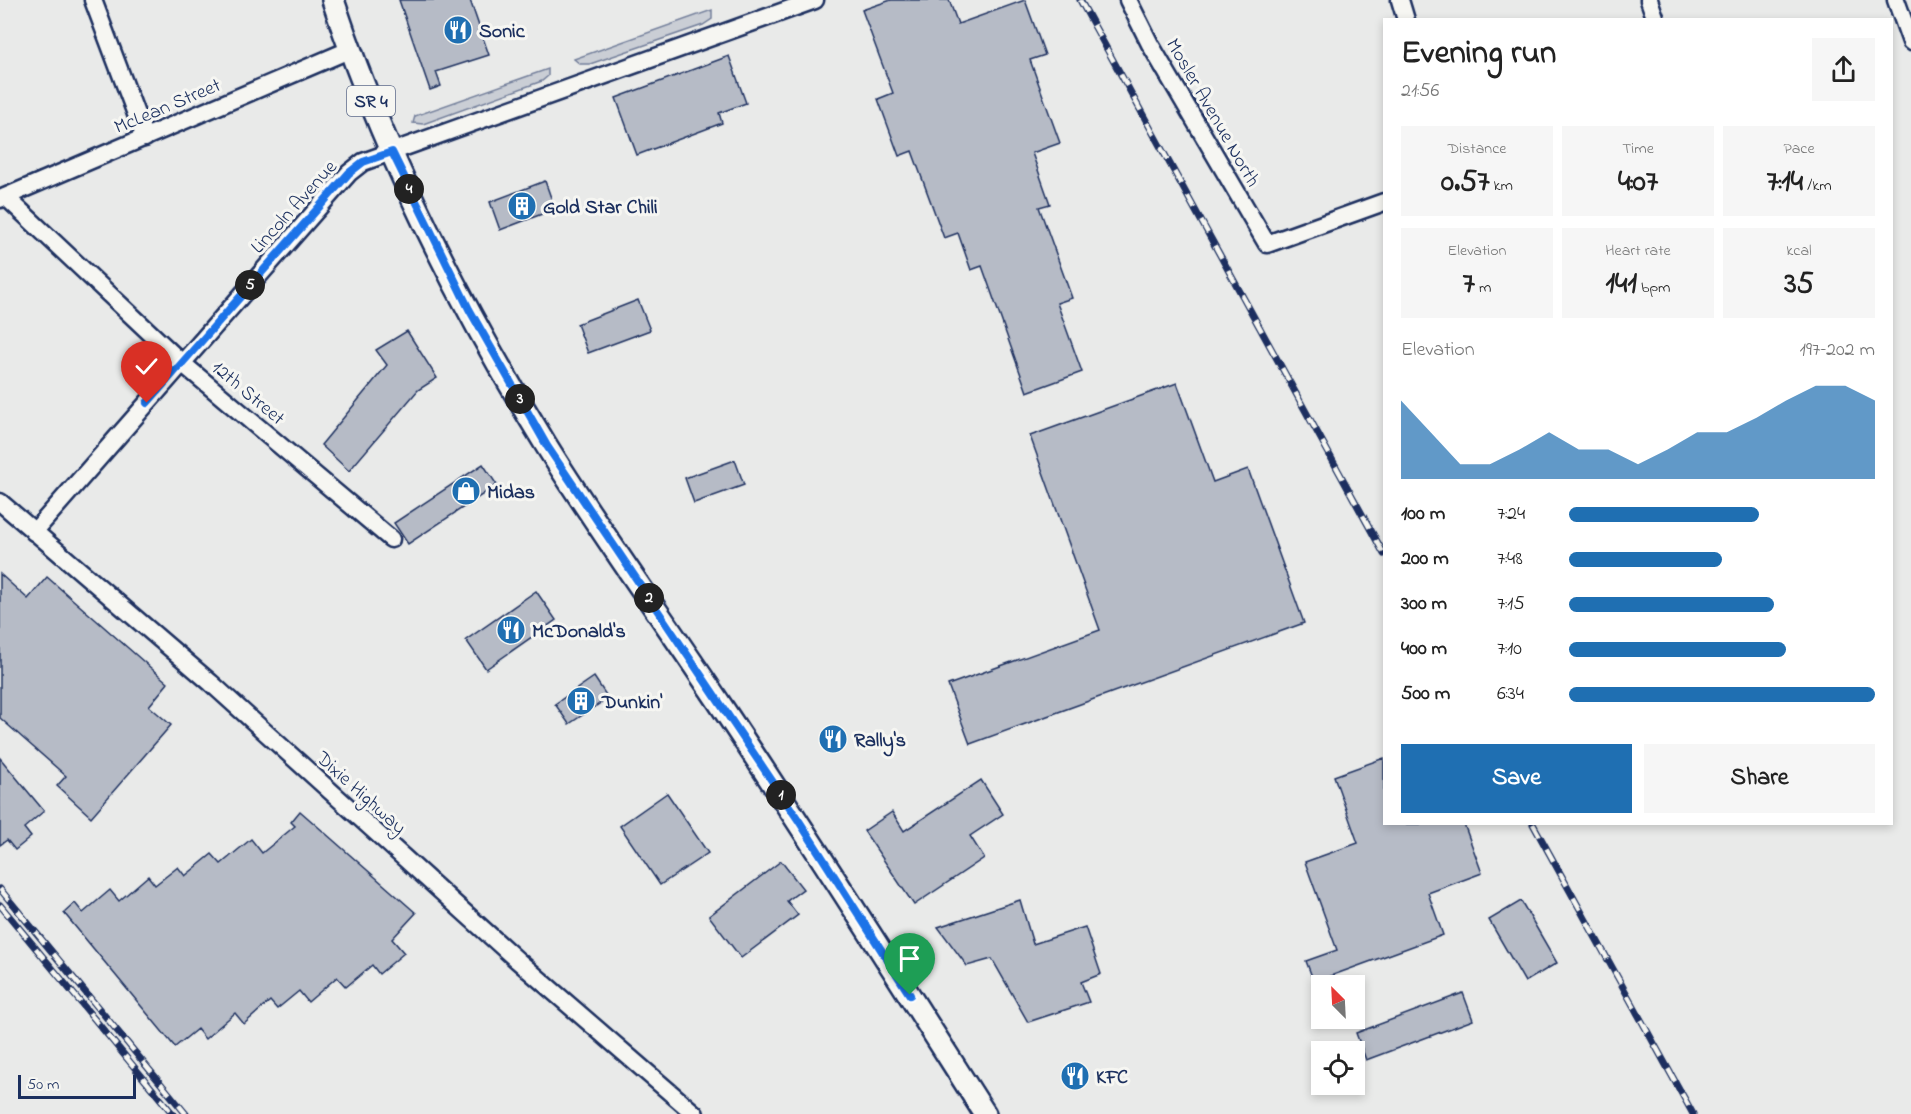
<!DOCTYPE html>
<html lang="en">
<head>
<meta charset="utf-8">
<style>
  :root { --surface:#fff; --page:#f6f6f6; --text:#222; --muted:#767676; --accent:#1f6fb2 }
  body { margin:0; font-family:"Indie Flower",sans-serif; background:var(--page); color:var(--text); height:100vh; display:flex; flex-direction:column; font-size:22px; white-space:nowrap }
  * { box-sizing:border-box; margin:0 }
  p { font-size:20px; color:var(--muted) }
  .icon { flex:none; width:33px; height:33px; fill:none; stroke:currentColor; stroke-width:2; stroke-linecap:round; stroke-linejoin:round }
  .map { position:relative; flex:1; overflow:hidden }
  .panel { position:absolute; left:1383px; top:18px; width:510px; height:807px; display:flex; flex-direction:column; background:var(--surface); border-radius:0px; box-shadow:0 3px 9px #0003 }
  .panel>* { flex:none }
  .needle { width:39px; rotate:336deg }
  .controls { position:absolute; left:1311px; top:975px; display:grid; gap:12px }
  .controls a { display:grid; place-items:center; width:54px; height:54px; border-radius:0px; background:var(--surface); box-shadow:0 3px 9px #0003; font-size:30px }
  .scale { position:absolute; left:18px; bottom:15px; width:118px; box-sizing:border-box; padding-left:6px; border:3px solid #1b2f5e; border-top:0; font-size:16px; line-height:21px; white-space:nowrap; color:#1b2f5e; -webkit-text-stroke:4px #f6f6f2; paint-order:stroke }
  .pin { position:absolute; display:grid; place-items:center; width:51px; height:51px; color:#fff; margin:-62px -26px; border-radius:50% 50% 50% 0; rotate:-45deg; box-shadow:0 0 6px #0007 }
  .pin .icon { rotate:45deg }
  .km { position:absolute; width:30px; height:30px; margin:-15px; border-radius:50%; background:#222; color:#fff; font-size:16px; line-height:30px; text-align:center }
  .round { display:grid; place-items:center; flex:none; width:63px; height:63px; border-radius:0px; background:var(--page) }
  .headline { display:flex; align-items:center; justify-content:space-between; height:102px; padding:0 18px }
  h1 { font-size:33px; font-weight:700; line-height:45px }
  .figures { display:grid; grid-template-columns:repeat(3,1fr); gap:9px; height:102px; padding:6px 18px }
  .figures div { display:grid; align-content:center; border-radius:0px; background:var(--page); text-align:center }
  .figures b { font-size:30px; font-weight:700 }
  .figures small { font-size:16px; font-weight:400 }
  .figures p { font-size:16px }
  .chart { height:168px; padding:12px 18px }
  .chart p { display:flex; justify-content:space-between }
  .chart svg { width:100%; height:108px; margin-top:6px; fill:var(--accent); opacity:.7 }
  .cta { display:flex; gap:12px; margin-top:auto; padding:12px 18px }
  .cta a { flex:1; height:69px; border-radius:0px; background:var(--accent); color:#fff; font-size:24px; font-weight:700; line-height:69px; text-align:center }
  .cta a+a { background:var(--page); color:var(--text) }
  ul { padding:0 18px; list-style:none; font-size:20px }
  li { display:grid; grid-template-columns:96px 72px 1fr; align-items:center; height:45px }
  li i { height:15px; border-radius:8px; background:var(--accent) }
  .map>svg:first-child { display:block }
  .green { fill:#caced5; stroke:#727e9a; stroke-width:1.5 }
  .building { fill:#b6bbc6; stroke:#1b2f5e; stroke-width:1.5 }
  .lines { fill:none; stroke-linecap:round; stroke-linejoin:round }
  .minor-casing { stroke:#1b2f5e; stroke-width:21 }
  .major-casing { stroke:#1b2f5e; stroke-width:26 }
  .minor { stroke:#f6f6f2; stroke-width:16 }
  .major { stroke:#f6f6f2; stroke-width:21 }
  .rail-casing { stroke:#1b2f5e; stroke-width:7 }
  .rail { stroke:#f6f6f2; stroke-width:4.5; stroke-dasharray:14; stroke-linecap:butt }
  .route-casing { stroke:#fff; stroke-width:12 }
  .route { stroke:#1a73e8; stroke-width:8 }
  .labels { text-anchor:middle; stroke-width:6; stroke-linejoin:round; paint-order:stroke }
  .shield { fill:#f6f6f2; stroke:#5d6b8a; stroke-width:1.5 }
  .shield-label { font-size:18px; font-weight:bold; fill:#1b2f5e }
  .poi-label { font-size:20px; font-weight:bold; fill:#1b2f5e; stroke:#f6f6f2; text-anchor:start }
  .street-label { font-size:20px; fill:#1b2f5e; stroke:#f6f6f2 }
</style>
</head>
<body>
<div class="map">
<svg width="1911" height="1114" viewBox="0 0 1911 1114">
  <rect width="100%" height="100%" fill="#e9eae9"/>
  <filter id="ink" filterUnits="userSpaceOnUse"><feTurbulence type="fractalNoise" baseFrequency=".0167" numOctaves="2"/><feDisplacementMap in="SourceGraphic" scale="12" xChannelSelector="R" yChannelSelector="G"/><feConvolveMatrix kernelMatrix="1 2 1 2 8 2 1 2 1" color-interpolation-filters="sRGB"/></filter>
  <g filter="url(#ink)">
    <g class="green">
      <polygon points="712,10 712,19 703,25 590,64 580,64 574,59"/>
      <polygon points="548,69 548,76 542,81 423,124 413,123 415,116"/>
    </g>
    <g class="building">
      <polygon points="399,0 470,0 489,55 436,72 441,86 430,90"/>
      <polygon points="891,0 949,0 958,24 1025,0 1045,55 1030,60 1060,143 1032,153 1050,204 1039,207 1072,298 1057,303 1082,372 1027,392 982,266 971,270 958,233 944,238 912,151 899,156 878,99 893,93 862,10"/>
      <polygon points="729,56 746,103 719,113 722,123 637,155 616,98"/>
      <polygon points="545,181 555,209 500,230 490,202"/>
      <polygon points="638,300 650,330 588,353 577,324"/>
      <polygon points="407,331 437,378 418,390 349,471 321,445 387,365 376,350"/>
      <polygon points="1177,383 1213,482 1248,469 1304,623 970,744 948,685 1100,630 1030,436"/>
      <polygon points="735,460 744,485 694,503 685,478"/>
      <polygon points="483,464 497,485 408,544 394,523"/>
      <polygon points="0,574 28,599 47,577 168,683 149,706 171,725 91,817 57,786 66,776 0,718"/>
      <polygon points="536,591 556,620 486,669 466,640"/>
      <polygon points="594,677 608,698 569,724 555,704"/>
      <polygon points="0,758 44,811 24,828 31,837 15,850 7,840 0,845"/>
      <polygon points="1384,758 1384,824 1464,824 1482,873 1428,893 1443,935 1314,982 1306,961 1337,950 1305,862 1358,843 1334,776"/>
      <polygon points="981,780 1003,814 970,836 984,858 914,905 864,831 892,812 904,831"/>
      <polygon points="667,793 708,853 660,885 620,826"/>
      <polygon points="300,811 416,913 392,939 404,953 379,974 372,965 346,987 337,977 308,1002 299,991 277,1009 270,1001 244,1024 235,1013 205,1039 197,1029 175,1047 64,913 75,903 83,913 110,890 119,901 148,876 155,885 178,867 185,876 212,854 221,864 251,839 262,853 295,826 291,822"/>
      <polygon points="781,861 803,889 787,901 798,915 741,958 709,916"/>
      <polygon points="1020,900 1033,944 1085,927 1101,974 1081,982 1089,1002 1028,1022 992,959 967,966 938,927"/>
      <polygon points="1521,901 1557,963 1525,982 1489,920"/>
      <polygon points="1463,993 1473,1020 1366,1060 1356,1033"/>
    </g>
    <g class="lines">
      <g class="minor-casing">
        <g id="minor">
          <polyline points="93,0 145,138"/>
          <polyline points="1128,0 1150,44 1267,244 1384,202"/>
          <polyline points="1400,0 1406,20"/>
          <polyline points="1649,0 1656,20"/>
          <polyline points="1896,0 1911,42"/>
          <polyline points="6,197 182,363 391,539"/>
          <polyline points="0,199 349,50"/>
          <polyline points="0,502 211,683 517,960 695,1114"/>
          <polyline points="34,532 349,173 363,162 815,0"/>
        </g>
      </g>
      <g class="major-casing">
        <path id="major" d="M333 0C384 154 461 307 546 445 602 535 665 621 724 710 813 843 899 979 985 1114"/>
      </g>
      <use href="#minor" class="minor"/>
      <use href="#major" class="major"/>
      <g class="rail-casing">
        <g id="rail">
          <polyline points="1080,0 1384,554"/>
          <polyline points="1533,824 1693,1114"/>
          <polyline points="0,889 186,1114"/>
          <polyline points="0,905 173,1114"/>
        </g>
      </g>
      <use href="#rail" class="rail"/>
    </g>
  </g>
  <g class="lines" filter="url(#ink)">
    <g class="route-casing">
      <polyline id="route" points="147,403 349,173 363,162 392,152 469,309 547,446 799,821 910,995"/>
    </g>
    <use href="#route" class="route"/>
  </g>
  <defs>
    <g id="restaurant-disc" transform="scale(1.5)"><circle r="9.5" fill="#1f6fb2" stroke="#f6f6f2"/><path d="M-5-6h1v4h1v-4h1v4h1v-4h1v5L-1.5 .5V6h-2V.5L-5-1ZM5-6V6H3V1.5H1.5Q1.5-4 5-6Z" fill="#fff"/></g>
    <g id="building-disc" transform="scale(1.5)"><circle r="9.5" fill="#1f6fb2" stroke="#f6f6f2"/><path d="M-4-6H4V6H1V3H-1V6H-4ZM-2.5-4.3h1.7v1.8h-1.7ZM.8-4.3h1.7v1.8H.8ZM-2.5-1h1.7V.8h-1.7ZM.8-1h1.7V.8H.8Z" fill="#fff"/></g>
    <g id="shop-disc" transform="scale(1.5)"><circle r="9.5" fill="#1f6fb2" stroke="#f6f6f2"/><path d="M-5-2.5h2.3a2.7 3.5 0 0 1 5.4 0H5L5.5 6h-11ZM-1.5-2.5h3a1.5 2.3 0 0 0-3 0Z" fill="#fff"/></g>
  </defs>
  <g fill-rule="evenodd">
    <use href="#restaurant-disc" x="458" y="30"/>
    <use href="#building-disc" x="522" y="206"/>
    <use href="#shop-disc" x="466" y="491"/>
    <use href="#restaurant-disc" x="511" y="630"/>
    <use href="#building-disc" x="581" y="701"/>
    <use href="#restaurant-disc" x="833" y="739"/>
    <use href="#restaurant-disc" x="1075" y="1076"/>
  </g>
  <g class="labels">
    <rect class="shield" x="347" y="86" width="48" height="30" rx="4.5"/>
    <g class="shield-label">
      <text x="371" y="107">SR 4</text>
    </g>
    <g class="poi-label">
      <text x="479" y="37">Sonic</text>
      <text x="543" y="213">Gold Star Chili</text>
      <text x="487" y="498">Midas</text>
      <text x="532" y="637">McDonald's</text>
      <text x="602" y="708">Dunkin'</text>
      <text x="854" y="746">Rally's</text>
      <text x="1096" y="1083">KFC</text>
    </g>
    <g class="street-label">
      <text transform="translate(167 105) rotate(-23)" y="7">McLean Street</text>
      <text transform="translate(1214 112) rotate(60)" y="7">Mosler Avenue North</text>
      <text transform="translate(293 206) rotate(-48)" y="7">Lincoln Avenue</text>
      <text transform="translate(249 392) rotate(40)" y="7">12th Street</text>
      <text transform="translate(362 792) rotate(42)" y="7">Dixie Highway</text>
    </g>
  </g>
</svg>
<div class="controls">
<a><svg class="needle" viewBox="-14 -14 28 28"><path d="M0-13l5 13h-10z" fill="#e53935"/><path d="M0 13l5-13h-10z" fill="#767676"/></svg></a>
<a><svg class="icon" aria-label="locate" viewBox="0 0 24 24"><circle cx="12" cy="12" r="6"/><path d="M12 2v4M12 18v4M2 12h4M18 12h4"/></svg></a>
</div>
<div class="scale">50 m</div>
<div class="pin" style="left:910px;top:995px;background:#1e9e55"><svg class="icon" aria-label="arrive" viewBox="0 0 24 24"><path d="M6 21V4h12l-3 4 3 4H6"/></svg></div>
<div class="pin" style="left:147px;top:403px;background:#d93025"><svg class="icon" aria-label="check" viewBox="0 0 24 24"><path d="M5 12l5 5 9-10"/></svg></div>
<b class="km" style="left:781px;top:795px">1</b>
<b class="km" style="left:649px;top:598px">2</b>
<b class="km" style="left:520px;top:399px">3</b>
<b class="km" style="left:409px;top:189px">4</b>
<b class="km" style="left:250px;top:285px">5</b>
<section class="panel">
<div class="headline"><div><h1>Evening run</h1><p>21:56</p></div><a class="round"><svg class="icon" aria-label="share" viewBox="0 0 24 24"><path d="M12 15V3M7 8l5-5 5 5M5 13v7h14v-7"/></svg></a></div>
<div class="figures">
<div><p>Distance</p><b>0.57<small> km</small></b></div>
<div><p>Time</p><b>4:07</b></div>
<div><p>Pace</p><b>7:14<small> /km</small></b></div>
</div>
<div class="figures">
<div><p>Elevation</p><b>7<small> m</small></b></div>
<div><p>Heart rate</p><b>141<small> bpm</small></b></div>
<div><p>kcal</p><b>35</b></div>
</div>
<div class="chart"><p><span>Elevation</span>197–202 m</p>
<svg viewBox="0 0 160 44" preserveAspectRatio="none"><path d="M0 44V12L10 25L20 38L30 38L40 32L50 25L60 32L70 32L80 38L90 32L100 25L110 25L120 19L130 12L140 6L150 6L160 12V44z"/></svg>
</div>
<ul>
<li><b>100 m</b>7:24<i style="width:62%"></i></li>
<li><b>200 m</b>7:48<i style="width:50%"></i></li>
<li><b>300 m</b>7:15<i style="width:67%"></i></li>
<li><b>400 m</b>7:10<i style="width:71%"></i></li>
<li><b>500 m</b>6:34<i style="width:100%"></i></li>
</ul>
<div class="cta"><a>Save</a><a>Share</a></div>
</section>
</div>
</body>
</html>
